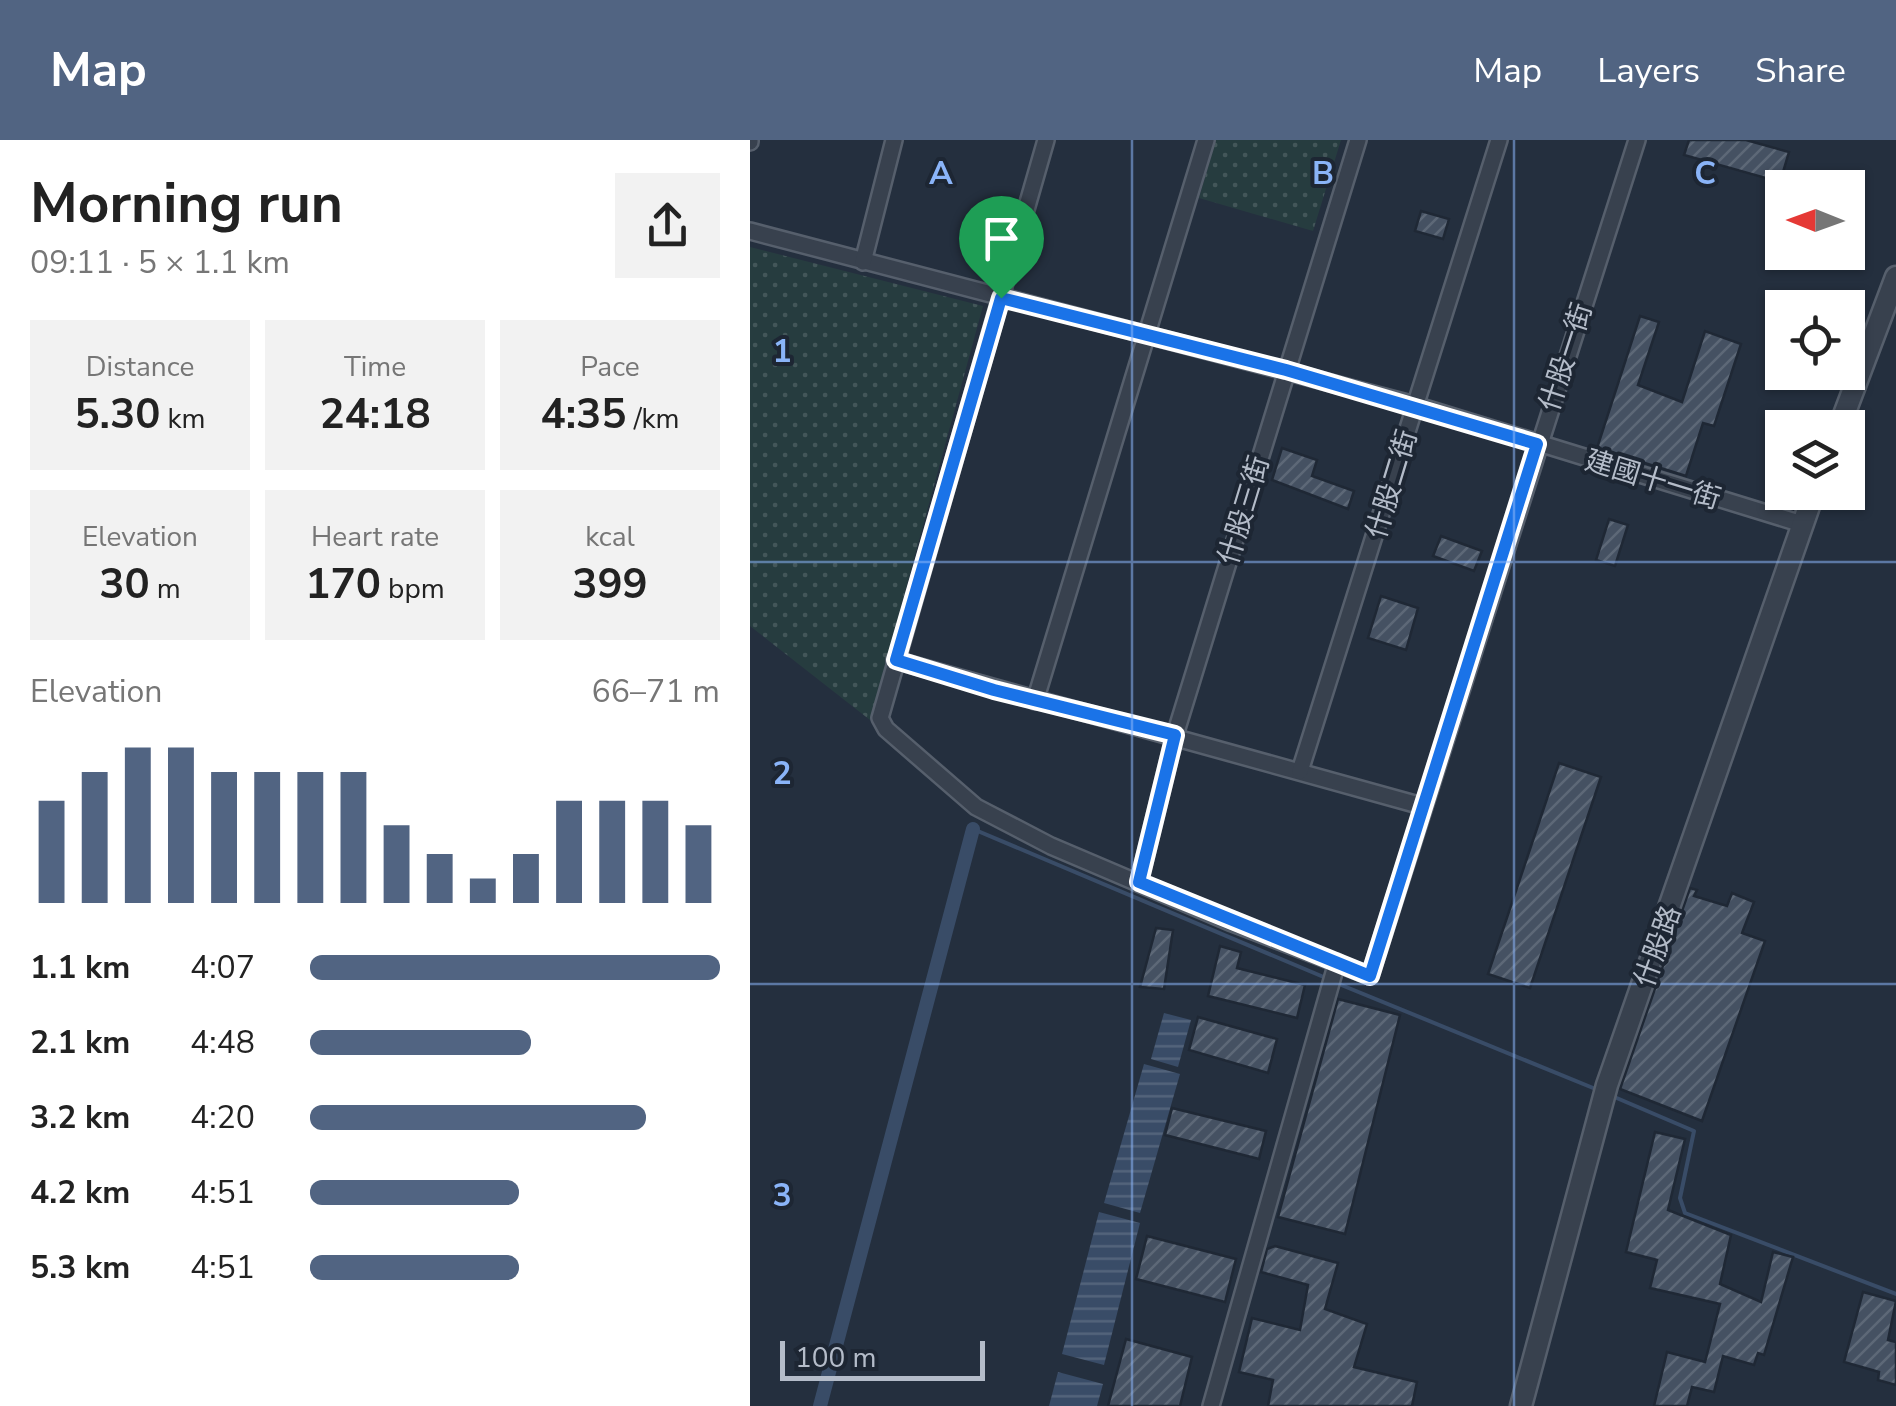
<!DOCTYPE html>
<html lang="en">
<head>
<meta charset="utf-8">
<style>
  :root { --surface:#fff; --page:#f2f2f2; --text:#222; --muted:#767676; --accent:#516482 }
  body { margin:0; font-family:"Nunito Sans","Noto Sans TC",sans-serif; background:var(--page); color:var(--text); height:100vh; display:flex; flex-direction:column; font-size:38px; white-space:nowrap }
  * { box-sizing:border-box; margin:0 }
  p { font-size:32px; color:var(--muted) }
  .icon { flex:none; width:55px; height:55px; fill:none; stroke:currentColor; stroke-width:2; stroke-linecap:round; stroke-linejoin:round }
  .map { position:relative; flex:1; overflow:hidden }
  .details { display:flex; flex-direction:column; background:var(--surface); width:750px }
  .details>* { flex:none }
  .needle { width:65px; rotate:271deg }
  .tools { position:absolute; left:1015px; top:30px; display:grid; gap:20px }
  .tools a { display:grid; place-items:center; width:100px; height:100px; border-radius:0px; background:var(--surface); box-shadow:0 2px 8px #0004; font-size:50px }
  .scale { position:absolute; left:30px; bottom:25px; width:205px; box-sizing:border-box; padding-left:10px; border:5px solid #b4bcc9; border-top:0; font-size:28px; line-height:35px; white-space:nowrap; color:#b4bcc9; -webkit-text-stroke:8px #1d2633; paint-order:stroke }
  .pin { position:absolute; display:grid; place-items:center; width:85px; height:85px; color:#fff; margin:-102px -42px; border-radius:50% 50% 50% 0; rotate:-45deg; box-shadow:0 0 10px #0007 }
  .pin .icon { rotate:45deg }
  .round { display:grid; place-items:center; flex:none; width:105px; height:105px; border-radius:0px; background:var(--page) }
  .headline { display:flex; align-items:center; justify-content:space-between; height:170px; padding:0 30px }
  h1 { font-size:55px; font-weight:700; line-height:75px }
  .stats { display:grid; grid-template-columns:repeat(3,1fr); gap:15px; height:170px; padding:10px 30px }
  .stats div { display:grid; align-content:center; border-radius:0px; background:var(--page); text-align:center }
  .stats b { font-size:42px; font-weight:700 }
  .stats small { font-size:28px; font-weight:400 }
  .stats p { font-size:28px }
  .chart { height:280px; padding:20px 30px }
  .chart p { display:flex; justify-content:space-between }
  .chart svg { width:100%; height:180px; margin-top:10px; stroke:var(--accent); stroke-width:6 }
  ul { padding:0 30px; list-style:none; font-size:32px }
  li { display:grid; grid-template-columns:160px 120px 1fr; align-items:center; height:75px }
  li i { height:25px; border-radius:12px; background:var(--accent) }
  header { display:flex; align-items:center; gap:60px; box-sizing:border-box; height:140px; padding:0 50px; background:var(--accent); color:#fff }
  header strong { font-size:48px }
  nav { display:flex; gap:55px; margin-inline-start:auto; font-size:35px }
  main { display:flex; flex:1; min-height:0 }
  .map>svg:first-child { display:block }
  .park { fill:url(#park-dots) }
  .water { fill:url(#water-rules) }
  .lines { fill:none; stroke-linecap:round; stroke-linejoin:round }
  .stream { stroke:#394c67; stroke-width:4 }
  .canal { stroke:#394c67; stroke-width:14 }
  .building { fill:url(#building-hatch); stroke:#1f2835; stroke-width:2.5 }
  .minor-casing { stroke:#565f6c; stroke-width:20 }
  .tertiary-casing { stroke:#565f6c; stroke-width:25 }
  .minor { stroke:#38414e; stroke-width:15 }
  .tertiary { stroke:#38414e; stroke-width:20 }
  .route-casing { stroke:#fff; stroke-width:20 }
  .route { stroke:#1a73e8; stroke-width:12 }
  .grid { fill:none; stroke:#8ab4f8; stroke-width:2.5; stroke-opacity:0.55 }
  .labels { text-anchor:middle; stroke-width:8; stroke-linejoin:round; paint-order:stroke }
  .street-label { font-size:28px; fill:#b4bcc9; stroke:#1d2633 }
  .grid-label { font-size:32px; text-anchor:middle; font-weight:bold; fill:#8ab4f8; stroke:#1d2633; stroke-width:8; stroke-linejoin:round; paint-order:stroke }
</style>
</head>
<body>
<header>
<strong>Map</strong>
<nav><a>Map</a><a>Layers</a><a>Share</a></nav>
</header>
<main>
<section class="details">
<div class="headline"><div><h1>Morning run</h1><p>09:11 · 5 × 1.1 km</p></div><a class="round"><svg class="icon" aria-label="share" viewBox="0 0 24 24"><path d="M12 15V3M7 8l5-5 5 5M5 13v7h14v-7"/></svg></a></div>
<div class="stats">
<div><p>Distance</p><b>5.30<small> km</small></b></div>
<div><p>Time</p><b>24:18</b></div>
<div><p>Pace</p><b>4:35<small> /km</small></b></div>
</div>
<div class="stats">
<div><p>Elevation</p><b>30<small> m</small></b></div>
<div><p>Heart rate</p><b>170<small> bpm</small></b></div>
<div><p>kcal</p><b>399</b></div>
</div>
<div class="chart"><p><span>Elevation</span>66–71 m</p>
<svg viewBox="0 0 160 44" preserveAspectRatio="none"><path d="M5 44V19M15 44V12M25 44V6M35 44V6M45 44V12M55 44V12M65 44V12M75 44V12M85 44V25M95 44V32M105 44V38M115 44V32M125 44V19M135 44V19M145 44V19M155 44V25"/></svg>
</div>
<ul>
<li><b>1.1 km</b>4:07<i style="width:100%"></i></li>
<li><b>2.1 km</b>4:48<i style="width:54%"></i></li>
<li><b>3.2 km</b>4:20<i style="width:82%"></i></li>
<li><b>4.2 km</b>4:51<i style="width:51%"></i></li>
<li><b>5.3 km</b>4:51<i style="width:51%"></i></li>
</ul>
</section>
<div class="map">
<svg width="1146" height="1266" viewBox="0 0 1146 1266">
  <defs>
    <pattern id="park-dots" width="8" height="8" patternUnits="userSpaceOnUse" patternTransform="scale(2.5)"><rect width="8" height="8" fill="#263c3f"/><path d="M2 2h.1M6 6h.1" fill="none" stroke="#435659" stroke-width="1.8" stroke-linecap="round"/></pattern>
    <pattern id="water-rules" width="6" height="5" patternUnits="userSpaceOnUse" patternTransform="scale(2.5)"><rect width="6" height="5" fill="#394c67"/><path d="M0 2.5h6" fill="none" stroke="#53647b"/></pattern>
    <pattern id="building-hatch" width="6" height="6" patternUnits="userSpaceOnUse" patternTransform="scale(2.5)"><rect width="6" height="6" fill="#455162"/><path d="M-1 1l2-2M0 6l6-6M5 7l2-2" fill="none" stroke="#5d6877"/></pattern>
  </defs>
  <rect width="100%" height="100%" fill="#242f3e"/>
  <g class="park">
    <polygon points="466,0 591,0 563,91 449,58"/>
    <polygon points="0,107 233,166 120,580 0,486"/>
  </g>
  <g class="water">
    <polygon points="414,873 441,880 428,927 401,919"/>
    <polygon points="394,924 430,934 390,1073 354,1063"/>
    <polygon points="349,1072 390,1083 354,1225 312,1214"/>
    <polygon points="308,1232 353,1244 347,1266 299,1266"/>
  </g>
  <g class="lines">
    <g class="stream">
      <polyline points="223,689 576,838"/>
      <polyline points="584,842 848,950"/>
      <polyline points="862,956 944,991 930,1058 935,1073 1146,1154"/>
    </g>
    <polyline class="canal" points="70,1266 223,689"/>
  </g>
  <g class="building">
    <polygon points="939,0 996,0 1039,12 1030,42 934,15"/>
    <polygon points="671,71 699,79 693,99 665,91"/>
    <polygon points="890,176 909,182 888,245 932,262 955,191 991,204 964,286 953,283 936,336 847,308"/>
    <polygon points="532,308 567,320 562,336 604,351 598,369 522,340"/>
    <polygon points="859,379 878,385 865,426 846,420"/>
    <polygon points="691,396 732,411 724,431 683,416"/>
    <polygon points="631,456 668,468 656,510 618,498"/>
    <polygon points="809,623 851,637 780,848 738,834"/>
    <polygon points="940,748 947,750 944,756 977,766 982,753 1004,762 992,793 1015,801 952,981 870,949"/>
    <polygon points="406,788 423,790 414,849 390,847"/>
    <polygon points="470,806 491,812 487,828 555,845 547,878 458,856"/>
    <polygon points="588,859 650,875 595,1094 528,1077"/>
    <polygon points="448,877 527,899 518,933 439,910"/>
    <polygon points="422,968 516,991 509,1019 415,995"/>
    <polygon points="905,992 935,999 918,1070 981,1095 970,1144 1011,1162 1023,1112 1043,1117 1014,1215 1008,1213 1004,1225 973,1216 964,1252 942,1247 937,1266 904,1266 917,1212 955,1222 970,1164 900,1148 907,1120 876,1112"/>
    <polygon points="397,1096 486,1119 475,1162 386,1139"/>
    <polygon points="525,1106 588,1123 575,1169 617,1184 604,1227 667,1242 662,1266 518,1266 523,1240 489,1232 502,1178 550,1190 558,1145 511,1132 517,1109"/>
    <polygon points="1113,1152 1146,1161 1138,1200 1146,1202 1146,1245 1128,1240 1129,1232 1094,1222"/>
    <polygon points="376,1199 442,1217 430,1266 358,1266"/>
  </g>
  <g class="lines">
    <g class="minor-casing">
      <g id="minor">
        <polyline points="296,0 130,578 136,589 226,667 301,706 482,783 620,836 887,0"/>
        <polyline points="0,2 0,0"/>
        <polyline points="0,91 665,265 1052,384"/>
        <polyline points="113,122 144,0"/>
        <polyline points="145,520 672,666"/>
        <polyline points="285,561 456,0"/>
        <polyline points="550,631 749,0"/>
        <polyline points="389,742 425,595 608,0"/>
        <polyline points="461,1266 587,822"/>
      </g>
    </g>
    <g class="tertiary-casing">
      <g id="tertiary">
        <polyline points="1089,288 1146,137"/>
        <polyline points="771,1266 857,945 1064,352"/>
      </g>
    </g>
    <use href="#minor" class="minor"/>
    <use href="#tertiary" class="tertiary"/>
  </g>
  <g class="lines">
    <g class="route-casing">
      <polygon id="route" points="251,158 536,230 787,304 620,836 389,742 425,595 244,550 146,520"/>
    </g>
    <use href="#route" class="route"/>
  </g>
  <path class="grid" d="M382 0V1266M764 0V1266M0 422H1146M0 844H1146"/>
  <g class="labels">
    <g class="street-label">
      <text transform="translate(815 217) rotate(-72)" y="10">什股一街</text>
      <text transform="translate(903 339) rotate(17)" y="10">建國十一街</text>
      <text transform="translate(641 344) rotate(-73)" y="10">什股二街</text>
      <text transform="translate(493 370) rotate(-73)" y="10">什股三街</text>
      <text transform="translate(907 806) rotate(-70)" y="10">什股路</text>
    </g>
  </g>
  <g class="grid-label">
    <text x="191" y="44">A</text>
    <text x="573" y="44">B</text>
    <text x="955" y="44">C</text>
    <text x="32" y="222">1</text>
    <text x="32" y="644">2</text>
    <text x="32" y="1066">3</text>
  </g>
</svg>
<div class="tools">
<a><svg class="needle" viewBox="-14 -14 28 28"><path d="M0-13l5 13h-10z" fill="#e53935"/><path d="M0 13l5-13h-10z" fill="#767676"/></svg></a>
<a><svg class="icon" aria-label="locate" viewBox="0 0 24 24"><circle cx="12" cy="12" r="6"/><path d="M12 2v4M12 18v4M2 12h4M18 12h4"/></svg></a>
<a><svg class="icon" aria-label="layers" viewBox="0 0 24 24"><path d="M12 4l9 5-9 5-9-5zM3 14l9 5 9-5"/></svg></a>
</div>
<div class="scale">100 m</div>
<div class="pin" style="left:251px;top:158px;background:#1e9e55"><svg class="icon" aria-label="arrive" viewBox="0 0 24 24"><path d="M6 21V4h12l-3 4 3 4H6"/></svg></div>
</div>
</main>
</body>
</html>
